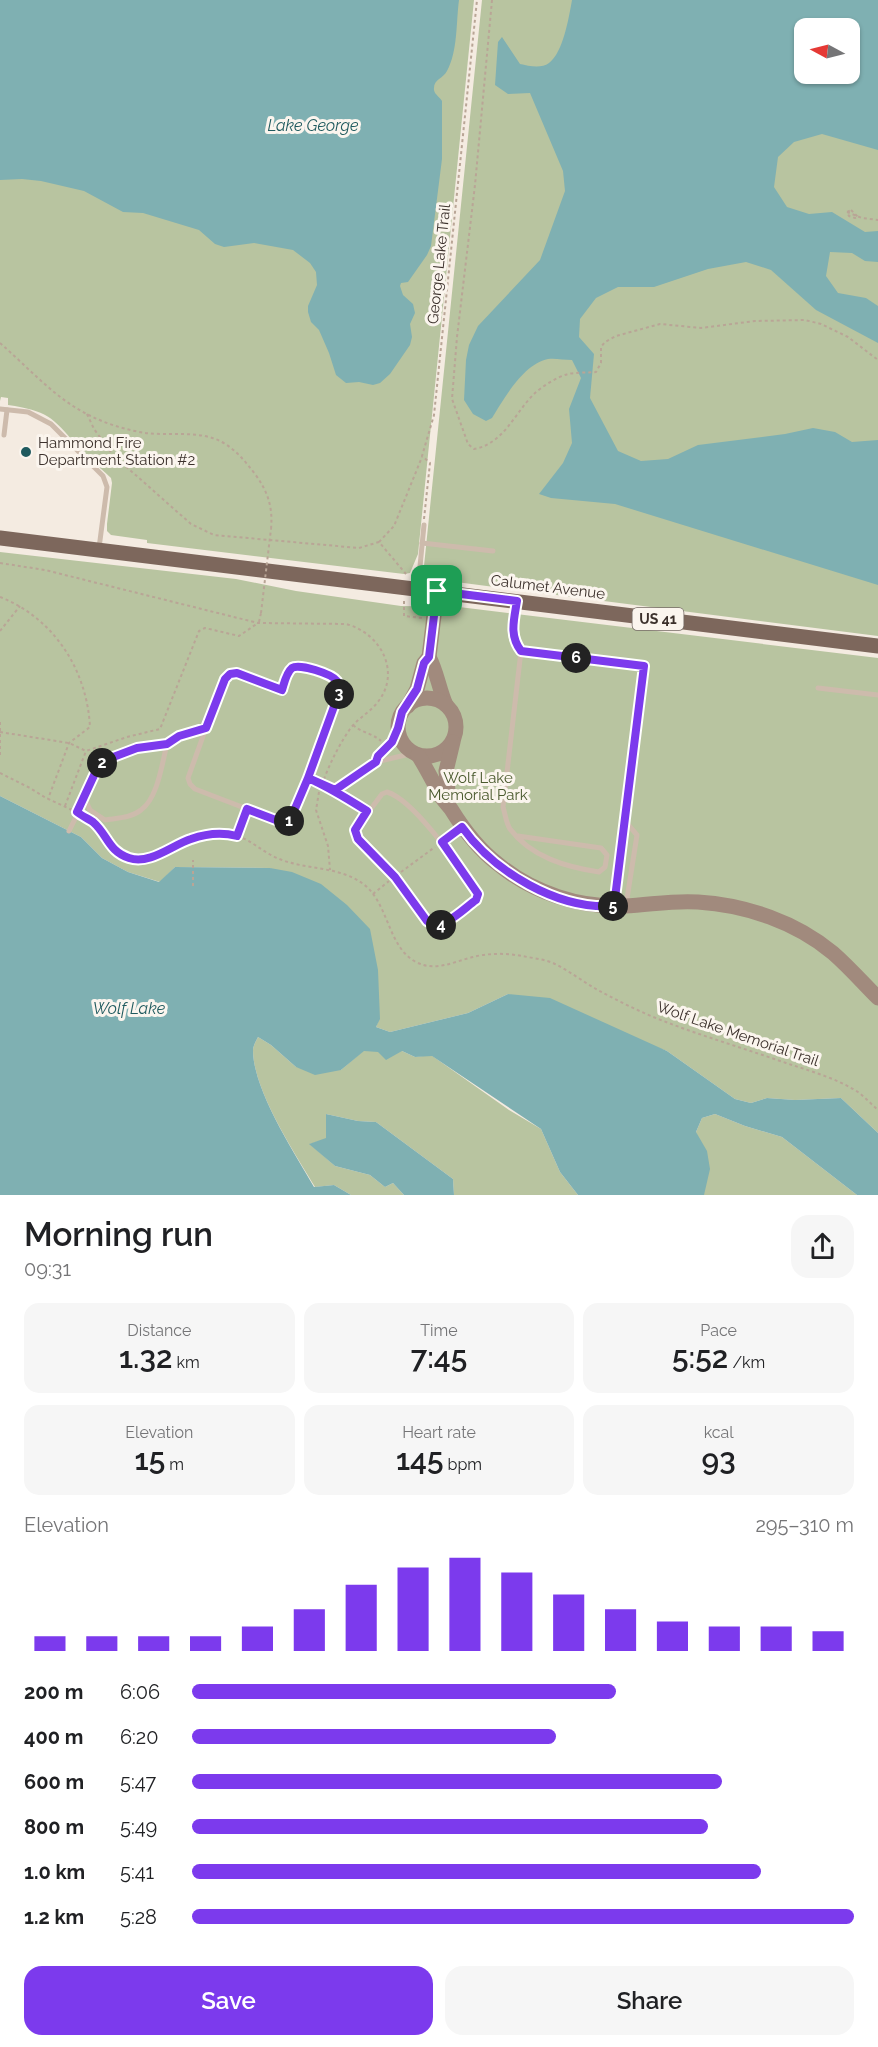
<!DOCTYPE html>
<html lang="en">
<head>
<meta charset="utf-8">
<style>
  :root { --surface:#fff; --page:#f6f6f6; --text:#202124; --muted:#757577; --accent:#7c3aed }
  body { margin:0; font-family:Raleway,sans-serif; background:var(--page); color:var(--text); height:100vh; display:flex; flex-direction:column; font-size:22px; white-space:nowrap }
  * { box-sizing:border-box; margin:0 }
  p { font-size:20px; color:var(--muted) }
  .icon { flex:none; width:33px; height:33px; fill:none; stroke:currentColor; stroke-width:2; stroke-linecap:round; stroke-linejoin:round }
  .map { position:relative; height:1195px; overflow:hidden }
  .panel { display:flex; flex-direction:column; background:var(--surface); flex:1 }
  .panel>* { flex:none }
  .needle { width:39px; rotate:277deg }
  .controls { position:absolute; left:794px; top:18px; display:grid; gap:12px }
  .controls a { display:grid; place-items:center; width:66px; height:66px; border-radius:12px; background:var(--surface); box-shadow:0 2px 4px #0004; font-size:30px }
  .pin { position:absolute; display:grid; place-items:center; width:51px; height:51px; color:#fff; margin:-26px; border-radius:12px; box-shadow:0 3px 9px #0006 }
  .km { position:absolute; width:30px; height:30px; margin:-15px; border-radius:50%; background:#222; color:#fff; font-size:16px; line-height:30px; text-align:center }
  .round { display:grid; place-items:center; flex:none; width:63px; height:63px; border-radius:18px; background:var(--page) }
  .summary { display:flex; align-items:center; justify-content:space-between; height:102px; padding:0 24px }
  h1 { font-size:33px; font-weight:600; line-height:45px }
  .figures { display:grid; grid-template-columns:repeat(3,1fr); gap:9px; height:102px; padding:6px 24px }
  .figures div { display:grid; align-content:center; border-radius:15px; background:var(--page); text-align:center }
  .figures b { font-size:30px; font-weight:600 }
  .figures small { font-size:16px; font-weight:400 }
  .figures p { font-size:16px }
  .chart { height:168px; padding:12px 24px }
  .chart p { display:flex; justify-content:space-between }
  .chart svg { width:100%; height:108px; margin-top:6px; stroke:var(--accent); stroke-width:6 }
  .primary-button { display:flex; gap:12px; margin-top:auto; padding:12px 24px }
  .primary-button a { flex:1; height:69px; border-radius:18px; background:var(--accent); color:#fff; font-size:24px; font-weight:600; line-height:69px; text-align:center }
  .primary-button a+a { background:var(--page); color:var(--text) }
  ul { padding:0 24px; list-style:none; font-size:20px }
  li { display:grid; grid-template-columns:96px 72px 1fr; align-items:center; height:45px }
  li i { height:15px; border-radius:8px; background:var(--accent) }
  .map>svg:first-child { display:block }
  .green { fill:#b8c4a0; fill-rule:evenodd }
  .water { fill:#7fb0b2; fill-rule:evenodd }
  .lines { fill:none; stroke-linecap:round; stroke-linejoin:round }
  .path { stroke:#b9a596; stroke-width:2; stroke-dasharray:3 3; stroke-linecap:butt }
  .service { stroke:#cdbbac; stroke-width:5 }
  .secondary { stroke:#a18a7d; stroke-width:15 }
  .primary { stroke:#7d675c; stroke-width:15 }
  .path-bridge { stroke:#b9a596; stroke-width:2; stroke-dasharray:3 3; stroke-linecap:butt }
  .route-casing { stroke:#fff; stroke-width:12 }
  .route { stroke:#7c3aed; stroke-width:8 }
  .poi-dot { fill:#1f5a5e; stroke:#fbf5ee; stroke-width:2 }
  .labels { text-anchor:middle; stroke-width:6; stroke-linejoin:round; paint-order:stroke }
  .shield { fill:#fbf5ee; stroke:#756b66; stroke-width:1.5 }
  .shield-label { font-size:14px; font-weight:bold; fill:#3b302b }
  .street-label { font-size:15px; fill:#3b302b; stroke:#fbf5ee }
  .poi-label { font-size:15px; fill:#3b302b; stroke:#fbf5ee; text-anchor:start }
  .park-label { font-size:15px; fill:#4a5a2e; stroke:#fbf5ee }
  .water-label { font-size:16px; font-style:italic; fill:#1f5a5e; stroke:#fbf5ee }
</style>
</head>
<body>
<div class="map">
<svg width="878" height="1195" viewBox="0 0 878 1195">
  <rect width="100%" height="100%" fill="#f4ebe1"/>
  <g class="green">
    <path d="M0 0H474L418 554 410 573 404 574 147 543V540L111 535 107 531V524L112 483 111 478C100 467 86 458 77 446 52 416 47 411 8 405V398L1 397 0 401Z"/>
    <path d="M482 0H878V636L456 582C445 579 429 578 424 566ZM804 28H849V74H804Z"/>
    <polygon points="0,552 236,579 296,591 401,606 459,607 878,658 878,1133 841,1098 795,1100 767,1098 751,1103 735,1099 667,1051 508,994 468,1013 390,1032 376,1027 379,1019 270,868 175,867 160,882 128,872 102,858 81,837 0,796"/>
    <path d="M258 1037 271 1045 296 1067 341 1070 363 1051H402L415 1057 431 1055 509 1110 541 1129 560 1172 578 1195H454L453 1179 376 1122 358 1121 326 1114V1139L310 1144 335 1166 370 1175 385 1187 393 1183 404 1195H351L334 1185 315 1187C294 1152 253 1090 253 1050 253 1046 256 1041 258 1037Z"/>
    <polygon points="715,1114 745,1126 782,1137 857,1195 704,1195 696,1132 702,1118"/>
  </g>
  <g class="water">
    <path d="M0 0H459C456 22 458 51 447 71 443 79 433 79 434 90 435 95 439 96 442 101V159L431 246 427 255 408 282 401 283 400 286 403 295 413 304 415 313 410 324 412 337 410 345 390 374 380 383 373 385 359 382 346 383 336 375 329 353 319 330 311 322 308 312V306L317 285 316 272 310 263 293 250 254 243 224 247 215 244 199 230 143 213 123 212 84 191 41 181 22 179 0 180Z"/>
    <path d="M572 0H878V150L822 134 794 142 778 157 774 187 787 207 809 214 832 212 865 232 878 231V262L865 261 852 253 830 252 826 276 838 293 866 298 878 306V343L816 310 771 270 746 262 708 269 654 287H618L596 298 580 319 579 337 594 354 590 398 618 451 641 461 668 459 698 445 785 434 813 428 835 432 852 442 878 440V585L615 504 551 498 539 494 563 463 572 443 569 409 581 378 572 360C564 360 555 358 548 359 523 364 504 399 492 418L486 421 473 414 464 400 466 360 469 345 478 326 540 260 565 191 563 171 530 93 508 94 495 85 498 42 502 37 520 64C529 66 541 69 549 63 563 53 569 17 572 0ZM804 28H849V74H804Z"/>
    <path d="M0 796 81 837 102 858 128 872 159 882 175 867 270 868 292 872 321 884 347 905 370 929 378 970 380 1019 376 1027 390 1032 468 1013 508 994 550 998 667 1051 735 1099 751 1103 767 1098 795 1100 841 1098 878 1133V1195H857L782 1137 745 1126 715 1114 702 1118 696 1132 707 1151 710 1169 704 1195H578L560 1172 541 1129 432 1056 415 1057 402 1051 386 1060 378 1052 364 1051 341 1070 315 1075 296 1067 271 1045 258 1037C256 1041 253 1046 253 1050 253 1090 294 1152 314 1187L334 1185 351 1195H0Z"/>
    <polygon points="326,1114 358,1121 376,1122 453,1179 454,1195 404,1195 393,1183 385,1187 370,1175 335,1166 309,1144 326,1138"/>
  </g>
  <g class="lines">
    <g class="path">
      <path d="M492 0 475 185 457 337 452 399 468 444 474 449C504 444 515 412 535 393 543 386 557 377 568 374 577 372 587 373 596 372L601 363V347L605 342 616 336 660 324 701 328 755 321 805 320 821 324 848 337 878 360"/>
      <polygon points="851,210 858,217 855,218 849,216 847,212"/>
      <polyline points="847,212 862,218 878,220"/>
      <path d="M0 343C29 368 57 401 93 417 109 425 128 430 145 433 170 436 200 430 222 442 236 450 245 461 255 474 268 492 273 507 271 529"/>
      <polyline points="87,414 94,429 113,455 191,524 214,535 359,548 379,542 406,574"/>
      <polyline points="424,519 430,463 422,456 434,415 477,0"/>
      <polyline points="379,542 394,526 422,457"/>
      <path d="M0 563 45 570 258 623 346 624C381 633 402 673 377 703 369 713 357 719 350 729 339 745 331 761 324 779"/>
      <path d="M0 597C54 618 87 670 90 727L69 743 48 799"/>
      <polyline points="404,601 404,616 422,618"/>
      <polyline points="259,622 261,613"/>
      <polyline points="0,631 20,606"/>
      <polyline points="0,722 0,756"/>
      <path d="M353 725C362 733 372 733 381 741"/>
      <polyline points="0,732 69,743 86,751 127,737 160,729 199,631 205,628 239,636 258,623"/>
      <polyline points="0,773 30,788 46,798 72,810"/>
      <polyline points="319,792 316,810 328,846 330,870"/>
      <polyline points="65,806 86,751"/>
      <path d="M95 824C102 832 108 846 117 852 154 876 194 820 238 836 252 841 263 852 277 858 306 871 342 865 367 887 389 908 389 948 416 962 435 972 453 962 473 957 488 953 506 953 522 956 532 958 543 959 553 963 568 970 582 981 596 989 618 1001 642 1013 666 1022 705 1037 746 1049 786 1063 810 1071 836 1078 858 1092 865 1097 871 1104 878 1110"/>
      <polyline points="237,836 245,816"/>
      <polyline points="401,872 435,847"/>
      <polyline points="193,886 193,860"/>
      <polyline points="373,894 389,881"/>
    </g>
    <g class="service">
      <polyline points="0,409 28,412 51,424 103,476 107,487 99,548"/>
      <polyline points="4,435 7,410"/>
      <polyline points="422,543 493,551"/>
      <polyline points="418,587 424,525"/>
      <path d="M516 603C514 621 510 635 521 651L644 666 614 905"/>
      <polyline points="818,688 878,695"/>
      <polyline points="206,728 188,778 190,784 195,789 281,822 286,822 291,818 307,778"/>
      <path d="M167 744C162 763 158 798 141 810 131 818 117 818 105 820L90 810 85 799 96 771 108 759 137 748 167 744 179 736 206 728 225 679 230 674 237 673 282 690 289 671 300 666C315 671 336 673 340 690L307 778 335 790 376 762 378 756 392 742 398 728"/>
      <polyline points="376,762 414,753"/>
      <polyline points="335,790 367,811"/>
      <path d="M387 792C416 801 460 868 478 894L475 900C463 909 443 932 427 921L395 877 358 839 355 830 382 794Z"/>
      <polyline points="625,821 637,835 626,905"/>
      <polyline points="69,831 85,799"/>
      <path d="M518 836 601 848 607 855 605 867 599 872C566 867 531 857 510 829 506 823 505 813 503 807L521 651"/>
    </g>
    <g class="secondary">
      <path d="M429 657C437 672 439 689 446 705"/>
      <circle cx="427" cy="727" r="29"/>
      <polyline points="408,706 417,689 424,663 429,657 437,591"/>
      <path d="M418 755C427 769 434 784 442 798 445 802 448 805 451 809 464 830 478 849 498 864 533 893 580 908 625 906 650 905 673 900 698 902 746 905 796 922 833 953 849 967 863 983 878 998"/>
      <polyline points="449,801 446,771 453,742"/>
    </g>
    <polyline class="primary" points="0,538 878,646"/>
    <polyline class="path-bridge" points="261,613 271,529"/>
  </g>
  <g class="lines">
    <g class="route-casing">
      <path id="route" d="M437 591 429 657 424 663 417 689 402 712 398 728 392 742 378 756 376 762 335 790 308 778 291 818 286 822H281L247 809 237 836C222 832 205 834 191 839 172 845 150 865 129 858 108 851 108 835 93 822 89 819 82 816 77 812L96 771 108 759 137 748 167 744 179 736 206 728 225 679 230 674 237 673 282 690C284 684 286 673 292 668 299 663 332 674 337 681 339 684 339 686 340 690L308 778C329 787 348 799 367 811L355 830 358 839 395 877 427 921C443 932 463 909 476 900L478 894 442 842 462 827C494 872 558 910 614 906L644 666 521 651C509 635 514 620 517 601L437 591"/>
    </g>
    <use href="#route" class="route"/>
  </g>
  <circle class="poi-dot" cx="26" cy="452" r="6"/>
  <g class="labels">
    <rect class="shield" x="632.5" y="608" width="51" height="22" rx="4.5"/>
    <g class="shield-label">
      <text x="658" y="624">US 41</text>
    </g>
    <g class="street-label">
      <text transform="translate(439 264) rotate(-84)" y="5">George Lake Trail</text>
      <text transform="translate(548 587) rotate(7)" y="5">Calumet Avenue</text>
      <text transform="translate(738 1034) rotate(19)" y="5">Wolf Lake Memorial Trail</text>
    </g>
    <g class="poi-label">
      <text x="38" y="448">Hammond Fire<tspan x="38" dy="17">Department Station #2</tspan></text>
    </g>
    <g class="park-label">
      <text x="478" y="783">Wolf Lake<tspan x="478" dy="17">Memorial Park</tspan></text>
    </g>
    <g class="water-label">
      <text x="313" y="131">Lake George</text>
      <text x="129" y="1014">Wolf Lake</text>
    </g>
  </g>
</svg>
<div class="controls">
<a><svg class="needle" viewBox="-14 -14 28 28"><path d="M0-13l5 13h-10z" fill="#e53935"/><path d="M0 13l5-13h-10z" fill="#757577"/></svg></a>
</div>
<div class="pin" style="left:437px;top:591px;background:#1e9e55"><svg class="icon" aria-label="arrive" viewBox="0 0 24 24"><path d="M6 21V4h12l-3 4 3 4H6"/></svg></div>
<b class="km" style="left:289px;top:821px">1</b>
<b class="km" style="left:102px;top:763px">2</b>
<b class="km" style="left:339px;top:694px">3</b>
<b class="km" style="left:441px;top:925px">4</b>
<b class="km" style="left:613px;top:906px">5</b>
<b class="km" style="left:576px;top:658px">6</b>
</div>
<section class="panel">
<div class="summary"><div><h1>Morning run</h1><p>09:31</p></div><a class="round"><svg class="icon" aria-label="share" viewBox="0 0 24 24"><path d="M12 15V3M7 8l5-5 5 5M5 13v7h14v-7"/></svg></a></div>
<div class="figures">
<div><p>Distance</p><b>1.32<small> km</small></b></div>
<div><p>Time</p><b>7:45</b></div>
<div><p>Pace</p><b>5:52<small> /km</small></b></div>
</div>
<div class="figures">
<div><p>Elevation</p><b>15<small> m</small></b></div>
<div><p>Heart rate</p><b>145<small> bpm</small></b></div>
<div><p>kcal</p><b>93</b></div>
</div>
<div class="chart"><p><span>Elevation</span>295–310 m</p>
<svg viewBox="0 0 160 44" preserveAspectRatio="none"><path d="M5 44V38M15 44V38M25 44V38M35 44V38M45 44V34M55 44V27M65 44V17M75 44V10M85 44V6M95 44V12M105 44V21M115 44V27M125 44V32M135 44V34M145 44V34M155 44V36"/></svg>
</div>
<ul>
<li><b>200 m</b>6:06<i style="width:64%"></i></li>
<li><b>400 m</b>6:20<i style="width:55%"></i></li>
<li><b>600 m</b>5:47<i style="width:80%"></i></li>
<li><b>800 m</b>5:49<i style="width:78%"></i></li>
<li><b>1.0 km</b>5:41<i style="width:86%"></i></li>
<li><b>1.2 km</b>5:28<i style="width:100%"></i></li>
</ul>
<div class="primary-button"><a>Save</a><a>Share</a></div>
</section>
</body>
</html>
